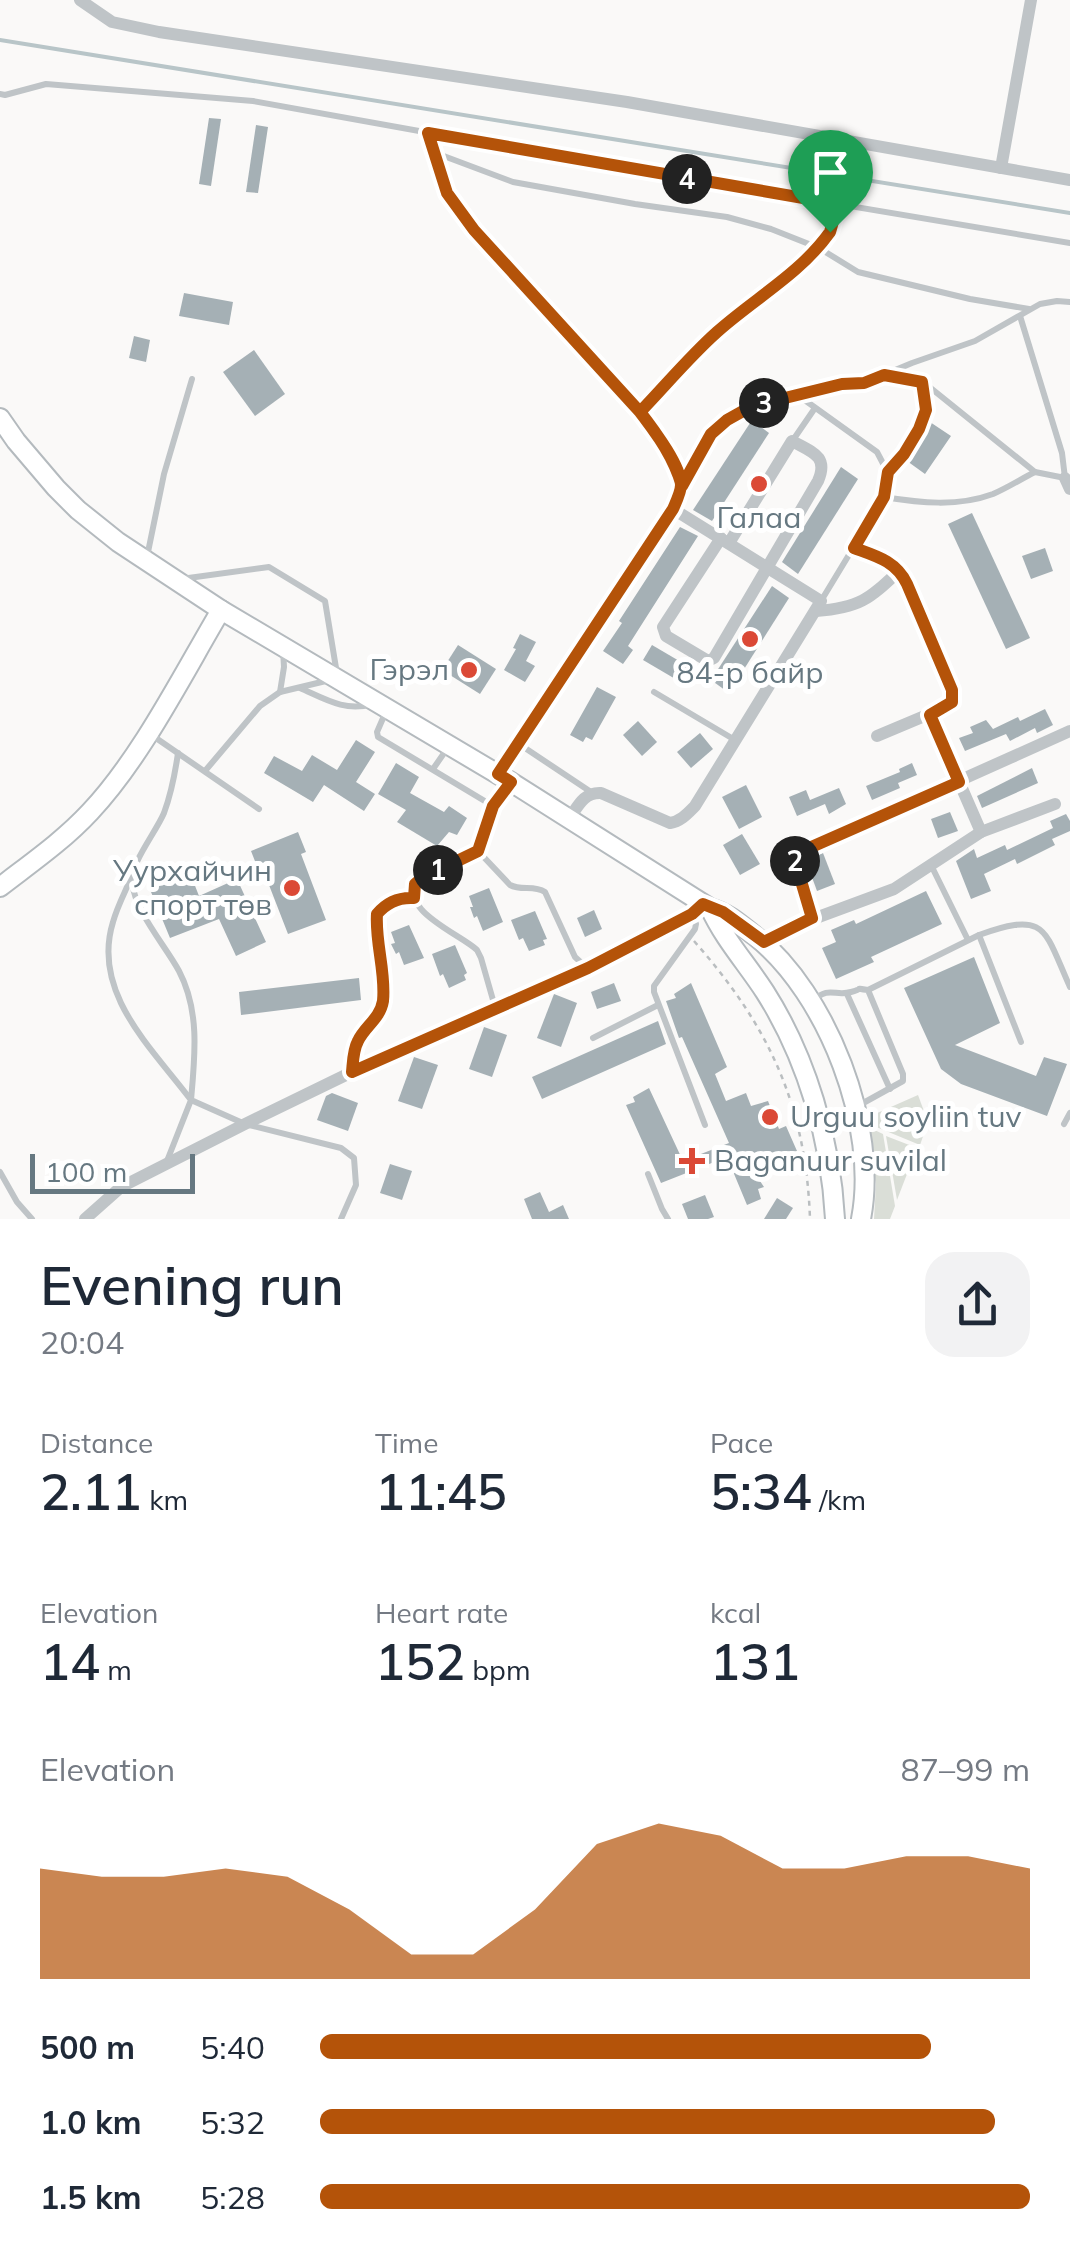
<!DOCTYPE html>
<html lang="en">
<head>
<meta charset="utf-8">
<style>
  :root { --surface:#fff; --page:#f2f2f3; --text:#1f2937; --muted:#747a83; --accent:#b45309 }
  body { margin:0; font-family:Mulish,sans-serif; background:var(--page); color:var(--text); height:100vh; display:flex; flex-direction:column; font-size:38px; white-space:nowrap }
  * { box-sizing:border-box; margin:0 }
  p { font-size:32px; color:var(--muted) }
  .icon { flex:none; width:55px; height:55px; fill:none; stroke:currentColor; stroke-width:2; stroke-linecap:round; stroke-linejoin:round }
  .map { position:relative; height:1219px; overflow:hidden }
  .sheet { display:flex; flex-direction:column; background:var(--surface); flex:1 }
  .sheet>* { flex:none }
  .scale { position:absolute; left:30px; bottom:25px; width:165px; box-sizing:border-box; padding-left:10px; border:5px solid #667881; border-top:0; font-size:28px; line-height:35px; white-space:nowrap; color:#667881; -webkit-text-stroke:8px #fff; paint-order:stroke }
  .pin { position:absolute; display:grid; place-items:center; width:85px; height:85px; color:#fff; margin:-102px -42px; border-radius:50% 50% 50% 0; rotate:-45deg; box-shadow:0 0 10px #0007 }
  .pin .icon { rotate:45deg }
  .km { position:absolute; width:50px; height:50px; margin:-25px; border-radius:50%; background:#222; color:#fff; font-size:28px; line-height:50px; text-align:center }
  .round { display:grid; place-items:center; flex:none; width:105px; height:105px; border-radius:30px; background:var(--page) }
  .headline { display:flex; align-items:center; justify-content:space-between; height:170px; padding:0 40px }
  h1 { font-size:55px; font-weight:600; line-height:75px }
  .stats { display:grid; grid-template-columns:repeat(3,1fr); gap:15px; height:170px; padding:10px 40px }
  .stats div { display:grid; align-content:center }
  .stats b { font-size:50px; font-weight:600 }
  .stats small { font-size:28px; font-weight:400 }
  .stats p { font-size:28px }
  .chart { height:280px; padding:20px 40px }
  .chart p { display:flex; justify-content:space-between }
  .chart svg { width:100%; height:180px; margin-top:10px; fill:var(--accent); opacity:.7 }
  ul { padding:0 40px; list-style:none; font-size:32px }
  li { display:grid; grid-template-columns:160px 120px 1fr; align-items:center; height:75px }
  li i { height:25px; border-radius:12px; background:var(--accent) }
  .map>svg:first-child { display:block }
  .green { fill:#daded7 }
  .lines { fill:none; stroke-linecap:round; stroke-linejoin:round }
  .stream { stroke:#b8c5c8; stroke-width:4 }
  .building { fill:#a5b0b5 }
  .secondary-casing { stroke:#b4babe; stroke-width:22 }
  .path { stroke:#babec0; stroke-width:2.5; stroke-dasharray:5 5; stroke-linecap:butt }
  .service { stroke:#bfc4c7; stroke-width:6 }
  .minor { stroke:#bfc4c7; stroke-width:12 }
  .secondary { stroke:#fff; stroke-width:18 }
  .route-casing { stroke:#fff; stroke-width:20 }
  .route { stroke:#b45309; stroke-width:12 }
  .poi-dot { fill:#db4936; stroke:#fff; stroke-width:4 }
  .labels { text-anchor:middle; stroke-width:10; stroke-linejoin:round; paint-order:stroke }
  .poi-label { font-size:30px; fill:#667881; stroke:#fff }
</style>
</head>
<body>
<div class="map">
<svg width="1070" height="1219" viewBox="0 0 1070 1219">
  <rect width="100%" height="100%" fill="#faf9f8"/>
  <g class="green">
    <polygon points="918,1095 928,1122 920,1145 869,1124 875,1114"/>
    <polygon points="868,1127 883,1134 895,1206 890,1219 874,1219 876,1184"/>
    <polygon points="886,1136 917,1148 897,1200"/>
  </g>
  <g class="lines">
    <polyline class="stream" points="0,40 1070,213"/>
  </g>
  <g class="building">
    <polygon points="209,118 221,119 211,186 199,184"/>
    <polygon points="256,125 268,127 258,193 246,192"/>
    <polygon points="184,293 233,302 229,325 179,316"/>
    <polygon points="134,336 150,340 146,362 129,358"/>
    <polygon points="254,350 285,394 255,416 223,372"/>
    <polygon points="752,420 769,433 712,521 693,510"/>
    <polygon points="930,422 951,436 925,474 907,461 923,437"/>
    <polygon points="841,467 858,479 798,574 782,562"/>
    <polygon points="972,513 1030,638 1006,649 948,524"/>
    <polygon points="680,527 698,536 628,646 633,650 623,664 603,651 622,623 619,621"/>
    <polygon points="1045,548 1053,571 1031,579 1022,556"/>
    <polygon points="772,586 789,598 729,693 711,680"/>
    <polygon points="520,634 536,642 526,661 535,666 525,682 504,670 516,649 513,648"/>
    <polygon points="458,645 496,669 480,694 442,670"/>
    <polygon points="652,645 698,672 689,687 643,660"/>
    <polygon points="597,687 616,697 592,740 586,737 583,742 570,735"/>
    <polygon points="1045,709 1053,725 1037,733 1035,728 1010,741 1006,734 965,751 959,738 973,733 970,727 986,720 993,729 1018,717 1020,721"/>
    <polygon points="638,721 657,742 642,756 623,735"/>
    <polygon points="700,733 713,749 691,768 677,752"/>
    <polygon points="356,740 375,752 356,782 375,794 364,811 324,785 313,802 264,773 274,756 302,771 312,755 337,770"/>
    <polygon points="396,763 419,777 410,793 444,812 449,806 467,818 457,835 449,832 437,846 397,822 406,810 378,794"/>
    <polygon points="912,763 917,775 898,783 900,788 872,800 866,786 900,772 899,769"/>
    <polygon points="1032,768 1038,783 982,808 977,796"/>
    <polygon points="746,785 762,817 739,829 722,797"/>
    <polygon points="839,788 846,804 829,814 825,804 797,816 789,797 806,790 810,800"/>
    <polygon points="950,812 958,831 938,838 931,819"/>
    <polygon points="1066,814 1070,821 1070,831 1052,839 1055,845 1017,864 1015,859 984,874 991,891 971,899 956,861 974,849 977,858 1005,845 1007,850 1053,828 1050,821"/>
    <polygon points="298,832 306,852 301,854 326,920 288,934 262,867 258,869 251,851"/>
    <polygon points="742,834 760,864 740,875 723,845"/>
    <polygon points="823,853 835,884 817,891 806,861"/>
    <polygon points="166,866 170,874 178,871 181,878 192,878 199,896 237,879 266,942 236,956 219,919 170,938 144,875"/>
    <polygon points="489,888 503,922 483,931 477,916 474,918 470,907 473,907 469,896"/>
    <polygon points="926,891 942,924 871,957 874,962 836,979 822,948 836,942 831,930 854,920 856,924"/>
    <polygon points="594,910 602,929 585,937 577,918"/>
    <polygon points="535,911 547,939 543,940 545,945 529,951 523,938 519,940 511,920"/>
    <polygon points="409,925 424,958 404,965 399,952 396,954 391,944 395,943 391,932"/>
    <polygon points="455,945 467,973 464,975 466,980 449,988 443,974 440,976 432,954"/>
    <polygon points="974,957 1000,1023 955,1045 1036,1076 1044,1057 1067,1064 1047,1116 961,1084 941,1069 904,988"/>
    <polygon points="359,978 361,1000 241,1015 239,992"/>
    <polygon points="614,983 621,1001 597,1009 591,992"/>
    <polygon points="691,983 727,1067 715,1074 726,1101 746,1093 751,1106 768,1101 779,1129 786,1126 797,1151 786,1155 787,1159 776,1163 778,1168 768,1172 770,1178 760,1181 764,1187 758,1189 761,1199 747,1205 727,1157 661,1183 626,1105 635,1102 633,1097 649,1088 683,1161 729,1143 682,1037 679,1038 666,1001 676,998 674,994"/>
    <polygon points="554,994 577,1003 561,1047 537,1038"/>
    <polygon points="658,1021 666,1044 542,1099 532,1077"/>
    <polygon points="484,1027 507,1035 492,1077 469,1069"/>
    <polygon points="414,1057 438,1065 422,1109 398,1101"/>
    <polygon points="332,1093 358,1103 348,1131 317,1120 326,1096"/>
    <polygon points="390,1164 412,1171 402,1200 380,1193"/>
    <polygon points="540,1192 549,1212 563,1205 569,1219 532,1219 524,1199"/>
    <polygon points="705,1195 714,1217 708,1219 688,1219 682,1204"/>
    <polygon points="777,1198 793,1208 786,1219 764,1219"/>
  </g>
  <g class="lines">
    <g class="secondary-casing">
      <g id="secondary">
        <path d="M0 418 16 441 56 488 78 510 118 542 221 610 511 782 710 908C728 913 740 924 755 936 828 994 879 1127 861 1219"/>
        <path d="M0 887C31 863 63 841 90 812 141 758 183 674 221 610"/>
        <path d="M710 908C724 939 747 964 765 992 807 1058 831 1141 835 1219"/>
      </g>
    </g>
    <path class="path" d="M694 941C769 1026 806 1105 810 1219"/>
    <g class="service">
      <polyline points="0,94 5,95 46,84 253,101 635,170 1070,243"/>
      <polyline points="428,133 447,193 474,230 640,412"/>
      <polyline points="433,152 513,182 635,204 727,217 771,229 819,248 858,272 970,299 1029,309"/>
      <polyline points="1020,316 1062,453 1065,478 1035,472"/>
      <polyline points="799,396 877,452 888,473 884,497 821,601"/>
      <polyline points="793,440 815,408"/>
      <path d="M888 473C902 456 925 431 926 408 926 400 923 390 922 383"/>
      <polyline points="682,485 711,434 727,420 752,407 842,384 864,383 912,363 975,341 1040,304 1057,301 1070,302"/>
      <path d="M884 497C920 503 958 507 993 494 1007 488 1021 479 1035 472L922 381 886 375"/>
      <polyline points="147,557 164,474 192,379"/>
      <polyline points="181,579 269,567 325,601 337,674"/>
      <path d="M300 688C325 699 345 712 372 704"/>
      <polyline points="280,692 284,667 283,649"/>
      <polyline points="654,692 735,740"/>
      <polyline points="387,709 377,732 378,737 493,806"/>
      <polyline points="153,736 259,809"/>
      <polyline points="519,744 591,792"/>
      <path d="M178 753C175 774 171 794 164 813 156 832 130 864 132 882 135 912 165 945 179 971 200 1011 195 1056 191 1100L245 1124 341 1148 354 1158 356 1185 341 1219"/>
      <polyline points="433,769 449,746"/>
      <polyline points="205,771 260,706 280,692 330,680"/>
      <path d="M498 773 673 509C676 502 681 492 681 485 681 465 652 428 640 412L714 334 744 309 774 289 819 248 830 232 838 205"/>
      <path d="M510 782 493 806 478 851 510 885C521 891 534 885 545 892L575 957 586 967"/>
      <path d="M478 851 422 878C392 908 459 933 477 950L481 958 495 1007"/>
      <polyline points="931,865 968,940"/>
      <path d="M131 878C125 892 117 907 113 922 91 993 152 1048 191 1100L167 1161"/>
      <polyline points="693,915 696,924 695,929 654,986 654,992 705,1125"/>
      <polyline points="979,935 1021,1042"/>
      <path d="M868 990 979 935C1048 910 1044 930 1070 987"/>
      <polyline points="847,994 890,1089"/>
      <path d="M812 1001C831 985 834 997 851 992 867 988 851 988 868 990L903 1074V1081L856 1107"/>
      <polyline points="593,1038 658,1005"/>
      <path d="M352 1071C353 1060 353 1049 358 1040 364 1028 377 1021 381 1008 390 981 375 943 377 913 387 902 399 897 414 898"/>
      <polyline points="1064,1124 1070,1113"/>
      <polyline points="0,1172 17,1202 32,1219"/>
      <polyline points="648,1174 662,1209 668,1219"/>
    </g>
    <g class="minor">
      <polyline points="80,0 112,22 159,32 627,102 1070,180"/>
      <polyline points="1001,168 1031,0"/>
      <polyline points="1065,478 1070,489"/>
      <path d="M721 538 663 627 666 636 708 661 714 658 818 481C829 456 812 452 792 441L729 543"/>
      <polyline points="854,548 884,560 900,570 953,697 946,707 877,736"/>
      <path d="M816 611C860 608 869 599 900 570"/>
      <polyline points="930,715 981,832"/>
      <path d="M569 819C578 806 584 792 601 793L670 823C681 821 687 814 695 806L821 601 673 509"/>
      <polyline points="813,919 797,870 795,859 800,852 1070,731"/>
      <polyline points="763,942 813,919 894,889 981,832 1055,804"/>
      <polyline points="85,1219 121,1187 245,1124 352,1072 587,967 693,914 703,904"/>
    </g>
    <use href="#secondary" class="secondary"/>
  </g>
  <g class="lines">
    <g class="route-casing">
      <path id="route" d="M830 232C800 274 755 298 717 332 690 356 666 385 640 412 652 428 681 465 681 485 681 492 676 502 673 509L498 774 511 782 493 806 478 851 422 878 415 884 414 898C399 897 387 902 377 914 375 943 386 972 383 1001 380 1019 365 1026 358 1041 353 1050 353 1062 352 1072L588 968 692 914 703 904 723 912 764 942 812 918 796 864 795 859 800 852 959 782 930 715 952 702V690L907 584C896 561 876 556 854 548L884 497 888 472 904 454 919 429 926 410 922 382 884 375 864 383 842 384 752 406 727 420 711 434 682 486C674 458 658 435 640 412L474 230 447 193 428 133 838 204 830 232"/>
    </g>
    <use href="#route" class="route"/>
  </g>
  <g class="poi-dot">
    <circle cx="759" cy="484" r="10"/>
    <circle cx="750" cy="639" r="10"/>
    <circle cx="469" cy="670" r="10"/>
    <circle cx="292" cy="888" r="10"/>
    <circle cx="770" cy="1117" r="10"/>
    <path d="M687 1146h10v10h10v10h-10v10h-10v-10h-10v-10h10z"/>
  </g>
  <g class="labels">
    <g class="poi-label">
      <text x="759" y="528">Галаа</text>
      <text x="449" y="680" text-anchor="end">Гэрэл</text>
      <text x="750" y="683">84-р байр</text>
      <text x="272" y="881" text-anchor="end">Уурхайчин<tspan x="272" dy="34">спорт төв</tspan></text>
      <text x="790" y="1127" text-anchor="start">Urguu soyliin tuv</text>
      <text x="714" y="1171" text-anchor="start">Baganuur suvilal</text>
    </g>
  </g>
</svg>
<div class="scale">100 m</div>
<div class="pin" style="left:830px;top:232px;background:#1e9e55"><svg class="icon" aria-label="arrive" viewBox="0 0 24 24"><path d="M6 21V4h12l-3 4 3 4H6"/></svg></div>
<b class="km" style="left:438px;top:870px">1</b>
<b class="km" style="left:795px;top:861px">2</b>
<b class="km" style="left:764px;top:403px">3</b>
<b class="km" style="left:687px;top:179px">4</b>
</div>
<section class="sheet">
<div class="headline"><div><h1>Evening run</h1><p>20:04</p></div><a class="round"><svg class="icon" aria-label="share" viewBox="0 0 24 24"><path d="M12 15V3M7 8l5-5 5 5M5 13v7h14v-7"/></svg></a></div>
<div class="stats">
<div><p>Distance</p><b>2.11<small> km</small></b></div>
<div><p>Time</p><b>11:45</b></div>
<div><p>Pace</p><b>5:34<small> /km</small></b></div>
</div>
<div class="stats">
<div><p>Elevation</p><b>14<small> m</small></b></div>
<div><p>Heart rate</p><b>152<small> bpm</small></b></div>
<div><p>kcal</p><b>131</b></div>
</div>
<div class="chart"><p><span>Elevation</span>87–99 m</p>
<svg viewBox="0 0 160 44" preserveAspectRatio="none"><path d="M0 44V17L10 19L20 19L30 17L40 19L50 27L60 38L70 38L80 27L90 11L100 6L110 9L120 17L130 17L140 14L150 14L160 17V44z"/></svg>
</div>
<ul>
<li><b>500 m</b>5:40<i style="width:86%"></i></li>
<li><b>1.0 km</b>5:32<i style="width:95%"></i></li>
<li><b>1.5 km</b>5:28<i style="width:100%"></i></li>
</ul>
</section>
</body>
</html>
